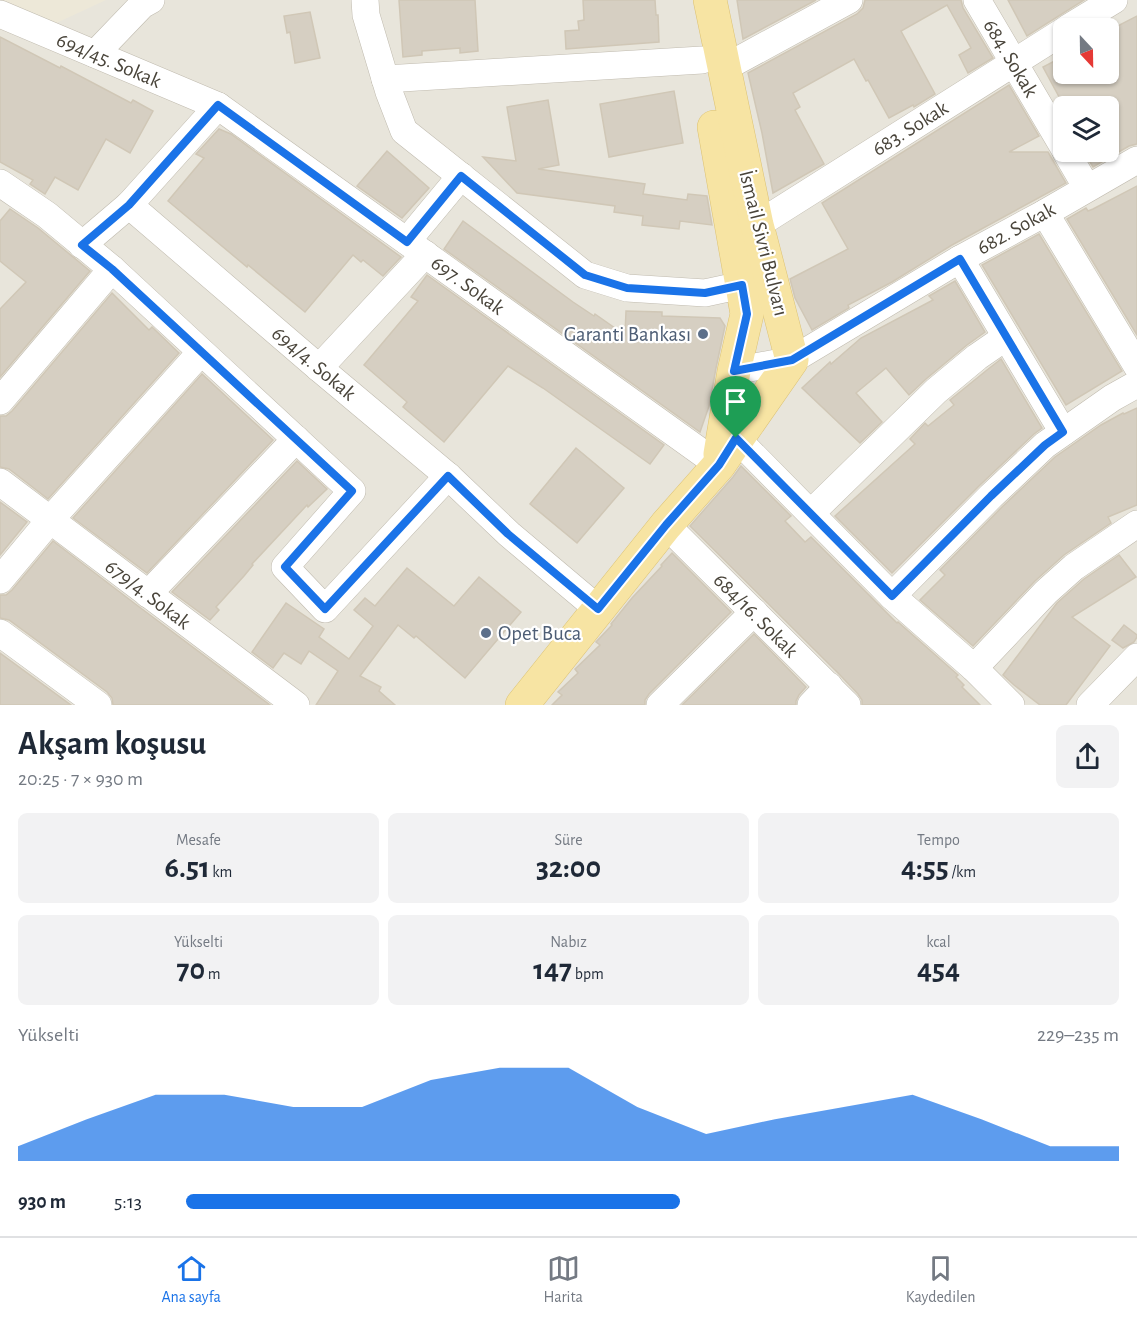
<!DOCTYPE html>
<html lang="tr">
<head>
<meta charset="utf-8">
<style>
  :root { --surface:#fff; --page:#f2f2f3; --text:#1f2937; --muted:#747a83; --line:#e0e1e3; --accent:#1a73e8 }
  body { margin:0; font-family:"Alegreya Sans",sans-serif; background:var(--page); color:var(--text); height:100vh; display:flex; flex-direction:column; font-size:22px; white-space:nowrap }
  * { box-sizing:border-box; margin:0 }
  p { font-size:20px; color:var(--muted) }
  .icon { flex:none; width:33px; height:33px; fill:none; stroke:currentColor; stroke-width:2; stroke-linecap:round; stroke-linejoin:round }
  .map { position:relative; height:705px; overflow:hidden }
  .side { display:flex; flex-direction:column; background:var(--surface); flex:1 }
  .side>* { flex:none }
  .needle { width:39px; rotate:158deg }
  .controls { position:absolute; left:1053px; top:18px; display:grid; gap:12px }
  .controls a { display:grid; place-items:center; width:66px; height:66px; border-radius:9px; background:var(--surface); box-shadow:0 2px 4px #0004; font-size:30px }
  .pin { position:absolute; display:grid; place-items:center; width:51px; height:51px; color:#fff; margin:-62px -26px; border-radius:50% 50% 50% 0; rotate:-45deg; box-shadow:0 0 6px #0007 }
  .pin .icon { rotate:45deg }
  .round { display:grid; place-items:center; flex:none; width:63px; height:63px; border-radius:9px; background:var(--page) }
  .overview { display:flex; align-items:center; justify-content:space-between; height:102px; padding:0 18px }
  h1 { font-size:33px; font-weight:700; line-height:45px }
  .metrics { display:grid; grid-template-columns:repeat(3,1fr); gap:9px; height:102px; padding:6px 18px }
  .metrics div { display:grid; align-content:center; border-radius:9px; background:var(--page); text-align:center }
  .metrics b { font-size:30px; font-weight:700 }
  .metrics small { font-size:16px; font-weight:400 }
  .metrics p { font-size:16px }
  .chart { height:168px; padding:12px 18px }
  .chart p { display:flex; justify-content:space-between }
  .chart svg { width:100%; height:108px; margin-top:6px; fill:var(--accent); opacity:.7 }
  ul { padding:0 18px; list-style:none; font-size:20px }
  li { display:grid; grid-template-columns:96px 72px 1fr; align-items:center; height:45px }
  li i { height:15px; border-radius:8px; background:var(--accent) }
  .menu { display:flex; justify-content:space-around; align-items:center; height:84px; border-top:2px solid var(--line); background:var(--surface); font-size:16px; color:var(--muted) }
  .menu a { display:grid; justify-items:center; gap:3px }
  .menu .selected { color:var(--accent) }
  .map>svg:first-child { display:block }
  .residential { fill:#e8e5db; fill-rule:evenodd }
  .education { fill:#ede8d8 }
  .building { fill:#d6cfc2; stroke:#d0c7b6; stroke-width:1.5 }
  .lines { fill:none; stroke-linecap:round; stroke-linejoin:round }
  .minor-casing { stroke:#c0bbaf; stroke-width:28 }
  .major-casing { stroke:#dcc274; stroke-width:34 }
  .minor { stroke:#fff; stroke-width:27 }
  .major { stroke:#f7e4a3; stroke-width:33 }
  .route-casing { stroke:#fff; stroke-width:12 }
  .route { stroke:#1a73e8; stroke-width:8 }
  .service-dot { fill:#5c6f8a; stroke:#fff; stroke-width:2 }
  .labels { text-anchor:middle; stroke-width:4.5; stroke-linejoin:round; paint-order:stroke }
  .street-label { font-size:21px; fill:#49443a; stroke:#fff }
  .service-label { font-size:21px; fill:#4e5e75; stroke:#fff; text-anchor:end }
</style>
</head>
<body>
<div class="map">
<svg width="1137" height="705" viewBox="0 0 1137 705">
  <rect width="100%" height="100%" fill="#f5f3ec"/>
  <path class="residential" d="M0 0H1137V705H0ZM1064 28H1108V74H1064ZM1064 106H1108V152H1064Z"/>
  <polygon class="education" points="0,0 106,0 50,26 0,3"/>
  <g class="building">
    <polygon points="399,0 475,0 478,51 460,53 460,48 422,51 422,55 403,57"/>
    <polygon points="583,0 655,0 656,15 658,15 659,42 566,49 565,31 579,30 578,21 584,20"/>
    <polygon points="737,0 816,0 743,39"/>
    <polygon points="865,0 961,0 963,8 993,58 968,73 959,55 971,48 947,5 901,31 935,94 914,107 913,105 889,118 868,80 866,81 854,59 793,93 800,107 795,110 824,164 773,193 762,133 748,73 857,14 863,8"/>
    <polygon points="1008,0 1084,0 1027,36"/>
    <polygon points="310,12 320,58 295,63 290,32 287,33 284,16"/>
    <polygon points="1137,16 1137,144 1129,146 1093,167 1084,152 1108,152 1108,106 1064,106 1043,67 1064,56 1064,74 1108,74 1108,31"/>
    <polygon points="0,37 60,68 61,66 131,103 133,100 153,111 130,153 106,139 78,190 55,177 45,194 30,184 33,180 0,162"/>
    <polygon points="1009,85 1039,136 1009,152 1048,152 1066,183 952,245 892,282 848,305 849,308 812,330 795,298 790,279 848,249 822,203"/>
    <polygon points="674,91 683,143 609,157 600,104"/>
    <polygon points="548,100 559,165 538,169 645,184 643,194 687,200 688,194 707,196 712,225 680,221 679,229 642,225 643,216 614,212 615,206 517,193 483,157 516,161 507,107"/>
    <polygon points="219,129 231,134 401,257 383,276 363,260 361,262 353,255 305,312 248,265 247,267 168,201 204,158 196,154"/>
    <polygon points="387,151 429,188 402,218 357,186"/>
    <polygon points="1137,186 1137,335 1067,219 1086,208 1088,211 1093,209"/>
    <polygon points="10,209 38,228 90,271 0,377 0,309 26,282 0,261 0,221"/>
    <polygon points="463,221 573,302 594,316 595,314 625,335 626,311 662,312 662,316 720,318 725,326 716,368 709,406 700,432 444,249"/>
    <polygon points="1039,234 1122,371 1066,405 982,265"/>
    <polygon points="427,275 664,445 650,464 543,388 508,366 444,442 403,407 407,402 364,365 418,301 411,297"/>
    <polygon points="955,281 985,332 967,345 926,379 909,395 886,368 856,393 882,422 860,443 802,388 830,362 831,364 861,338 933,300 929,296"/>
    <polygon points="112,293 149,330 152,327 179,353 48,499 9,469 0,467 0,416 6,416 12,411"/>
    <polygon points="1001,359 1042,428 1034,434 980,485 892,573 835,516 915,444 910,439 925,423 928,426 954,405 950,400 987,370"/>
    <polygon points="202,374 273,440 147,573 73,518"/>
    <polygon points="1137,408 1137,505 1108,517 1111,523 1064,555 1035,581 973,646 920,600 945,575 940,570 1002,507 1055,457 1101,425 1123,413 1124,414"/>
    <polygon points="576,448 624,488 577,543 530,504"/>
    <polygon points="297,461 327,489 308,507 307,505 252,564 253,565 244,576 216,607 219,610 210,620 172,592"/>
    <polygon points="741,466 791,516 785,521 805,542 811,537 897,623 898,622 958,675 956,677 964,685 962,687 980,705 862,705 862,700 858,694 840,675 690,526 733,477"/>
    <polygon points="0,502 27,522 0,555"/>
    <polygon points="53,541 138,606 270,705 113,705 112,698 107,692 9,620 0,618 0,595 6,595 12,590"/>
    <polygon points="672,553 731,612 649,694 645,700 645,705 552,705 562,695 558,692 578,673 575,669 600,645 596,642 612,625 611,624 632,598 662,566 661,565"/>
    <polygon points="1119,555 1136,577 1072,617 1110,646 1066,705 1040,705 1014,685 1003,675 1057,603 1084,579"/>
    <polygon points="407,568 454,606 479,577 521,612 465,678 416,636 414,638 398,625 360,676 381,687 379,691 395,705 316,705 338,671 309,651 301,664 284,653 273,668 252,652 286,603 324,629 319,637 349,659 373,626 354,610 365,598 375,606"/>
    <polygon points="1124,625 1137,635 1137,637 1134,642 1123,648 1112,640"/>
    <polygon points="754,634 806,687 799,695 796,701 796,705 682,705"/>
    <polygon points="0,653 71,705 0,705"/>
  </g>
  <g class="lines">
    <g class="minor-casing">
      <g id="minor">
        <polyline points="365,0 366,15 389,92 404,131 585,275 627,288 705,293 742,285"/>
        <polyline points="977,0 1064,148"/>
        <polyline points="0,14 218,106 719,465"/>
        <polyline points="1068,28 1114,0"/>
        <polyline points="95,54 142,5 151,0"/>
        <polyline points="724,68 849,0"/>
        <polyline points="385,79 702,60"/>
        <polyline points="218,106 129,205 319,368 448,476 509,534 598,609"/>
        <polyline points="1066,152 1087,188"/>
        <polyline points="0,183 47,215 112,269 352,491 285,567 325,609 448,476"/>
        <polyline points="1045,213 1137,366"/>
        <polyline points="757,225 1064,31"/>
        <polyline points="407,241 461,176"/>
        <polyline points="82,245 129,205"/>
        <polyline points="960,259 1063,432"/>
        <polyline points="319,368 425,254"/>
        <polyline points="734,371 792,360 960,259 1045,213 1137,160"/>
        <polyline points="0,401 112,269"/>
        <polyline points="736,438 892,596 974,668 1011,705"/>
        <polyline points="0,482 296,705"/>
        <polyline points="811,513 936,391 977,357 1006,337"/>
        <polyline points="666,525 847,705"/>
        <polyline points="0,580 50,520 201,352"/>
        <polyline points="148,594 296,439"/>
        <polyline points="892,596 991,496 1045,445 1112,398 1137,384"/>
        <polyline points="0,633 98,705"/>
        <polyline points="974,668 1046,592 1074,567 1137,524"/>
        <polyline points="660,705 754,612"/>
        <polyline points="811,705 829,686"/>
        <polyline points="1090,705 1137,657"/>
      </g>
    </g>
    <g class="major-casing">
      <g id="major">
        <polyline points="714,127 747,314 734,371 720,454"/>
        <polyline points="522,705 666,525 719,465 792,360 757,225 710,0"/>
      </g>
    </g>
    <use href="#minor" class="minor"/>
    <use href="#major" class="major"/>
  </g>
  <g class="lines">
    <g class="route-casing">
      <polygon id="route" points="218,105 407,242 461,176 585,275 627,288 705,293 742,285 747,314 734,371 792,360 960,259 1063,432 1045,445 991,496 892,596 736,438 719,465 666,525 598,609 508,534 448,476 325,609 285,567 352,491 112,269 82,245 129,205"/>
    </g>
    <use href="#route" class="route"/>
  </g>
  <g class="service-dot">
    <circle cx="703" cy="334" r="6"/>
    <circle cx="486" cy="633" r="6"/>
  </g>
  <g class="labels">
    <g class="street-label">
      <text transform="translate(1011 58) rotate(59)" y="7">684. Sokak</text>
      <text transform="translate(109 60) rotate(23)" y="7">694/45. Sokak</text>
      <text transform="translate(910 128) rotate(-32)" y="7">683. Sokak</text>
      <text transform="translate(1016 228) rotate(-29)" y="7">682. Sokak</text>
      <text transform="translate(764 243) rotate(76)" y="7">İsmail Sivri Bulvarı</text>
      <text transform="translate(468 285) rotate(36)" y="7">697. Sokak</text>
      <text transform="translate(314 363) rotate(40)" y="7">694/4. Sokak</text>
      <text transform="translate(148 594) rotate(37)" y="7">679/4. Sokak</text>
      <text transform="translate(756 615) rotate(45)" y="7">684/16. Sokak</text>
    </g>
    <g class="service-label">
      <text x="691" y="341">Garanti Bankası</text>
      <text x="498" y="640" text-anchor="start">Opet Buca</text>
    </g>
  </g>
</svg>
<div class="controls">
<a><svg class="needle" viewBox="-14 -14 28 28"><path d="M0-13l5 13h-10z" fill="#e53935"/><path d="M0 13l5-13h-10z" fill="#747a83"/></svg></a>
<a><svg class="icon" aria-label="layers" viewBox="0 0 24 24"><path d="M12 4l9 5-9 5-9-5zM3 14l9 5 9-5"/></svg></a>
</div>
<div class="pin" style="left:736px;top:438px;background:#1e9e55"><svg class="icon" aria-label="arrive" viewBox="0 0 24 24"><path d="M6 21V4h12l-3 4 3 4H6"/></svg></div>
</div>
<section class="side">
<div class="overview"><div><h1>Akşam koşusu</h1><p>20:25 · 7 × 930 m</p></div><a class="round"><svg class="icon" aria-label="share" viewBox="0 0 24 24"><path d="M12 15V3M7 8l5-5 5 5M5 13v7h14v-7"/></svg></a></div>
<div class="metrics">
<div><p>Mesafe</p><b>6.51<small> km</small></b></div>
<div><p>Süre</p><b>32:00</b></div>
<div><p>Tempo</p><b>4:55<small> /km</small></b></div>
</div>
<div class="metrics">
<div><p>Yükselti</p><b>70<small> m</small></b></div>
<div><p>Nabız</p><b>147<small> bpm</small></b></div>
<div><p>kcal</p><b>454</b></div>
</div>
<div class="chart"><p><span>Yükselti</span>229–235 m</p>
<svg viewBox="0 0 160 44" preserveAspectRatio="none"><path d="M0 44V38L10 27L20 17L30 17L40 22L50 22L60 11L70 6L80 6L90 22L100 33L110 27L120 22L130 17L140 27L150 38L160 38V44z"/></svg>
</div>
<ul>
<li><b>930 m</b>5:13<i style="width:53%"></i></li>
</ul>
</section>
<nav class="menu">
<a class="selected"><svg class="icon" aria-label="home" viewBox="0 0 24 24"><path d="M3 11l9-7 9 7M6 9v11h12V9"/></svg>Ana sayfa</a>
<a><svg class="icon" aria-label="map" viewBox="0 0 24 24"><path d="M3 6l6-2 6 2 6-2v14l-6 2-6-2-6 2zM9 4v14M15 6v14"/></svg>Harita</a>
<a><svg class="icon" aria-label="saved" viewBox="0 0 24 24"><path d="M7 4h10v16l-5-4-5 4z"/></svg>Kaydedilen</a>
</nav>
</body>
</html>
